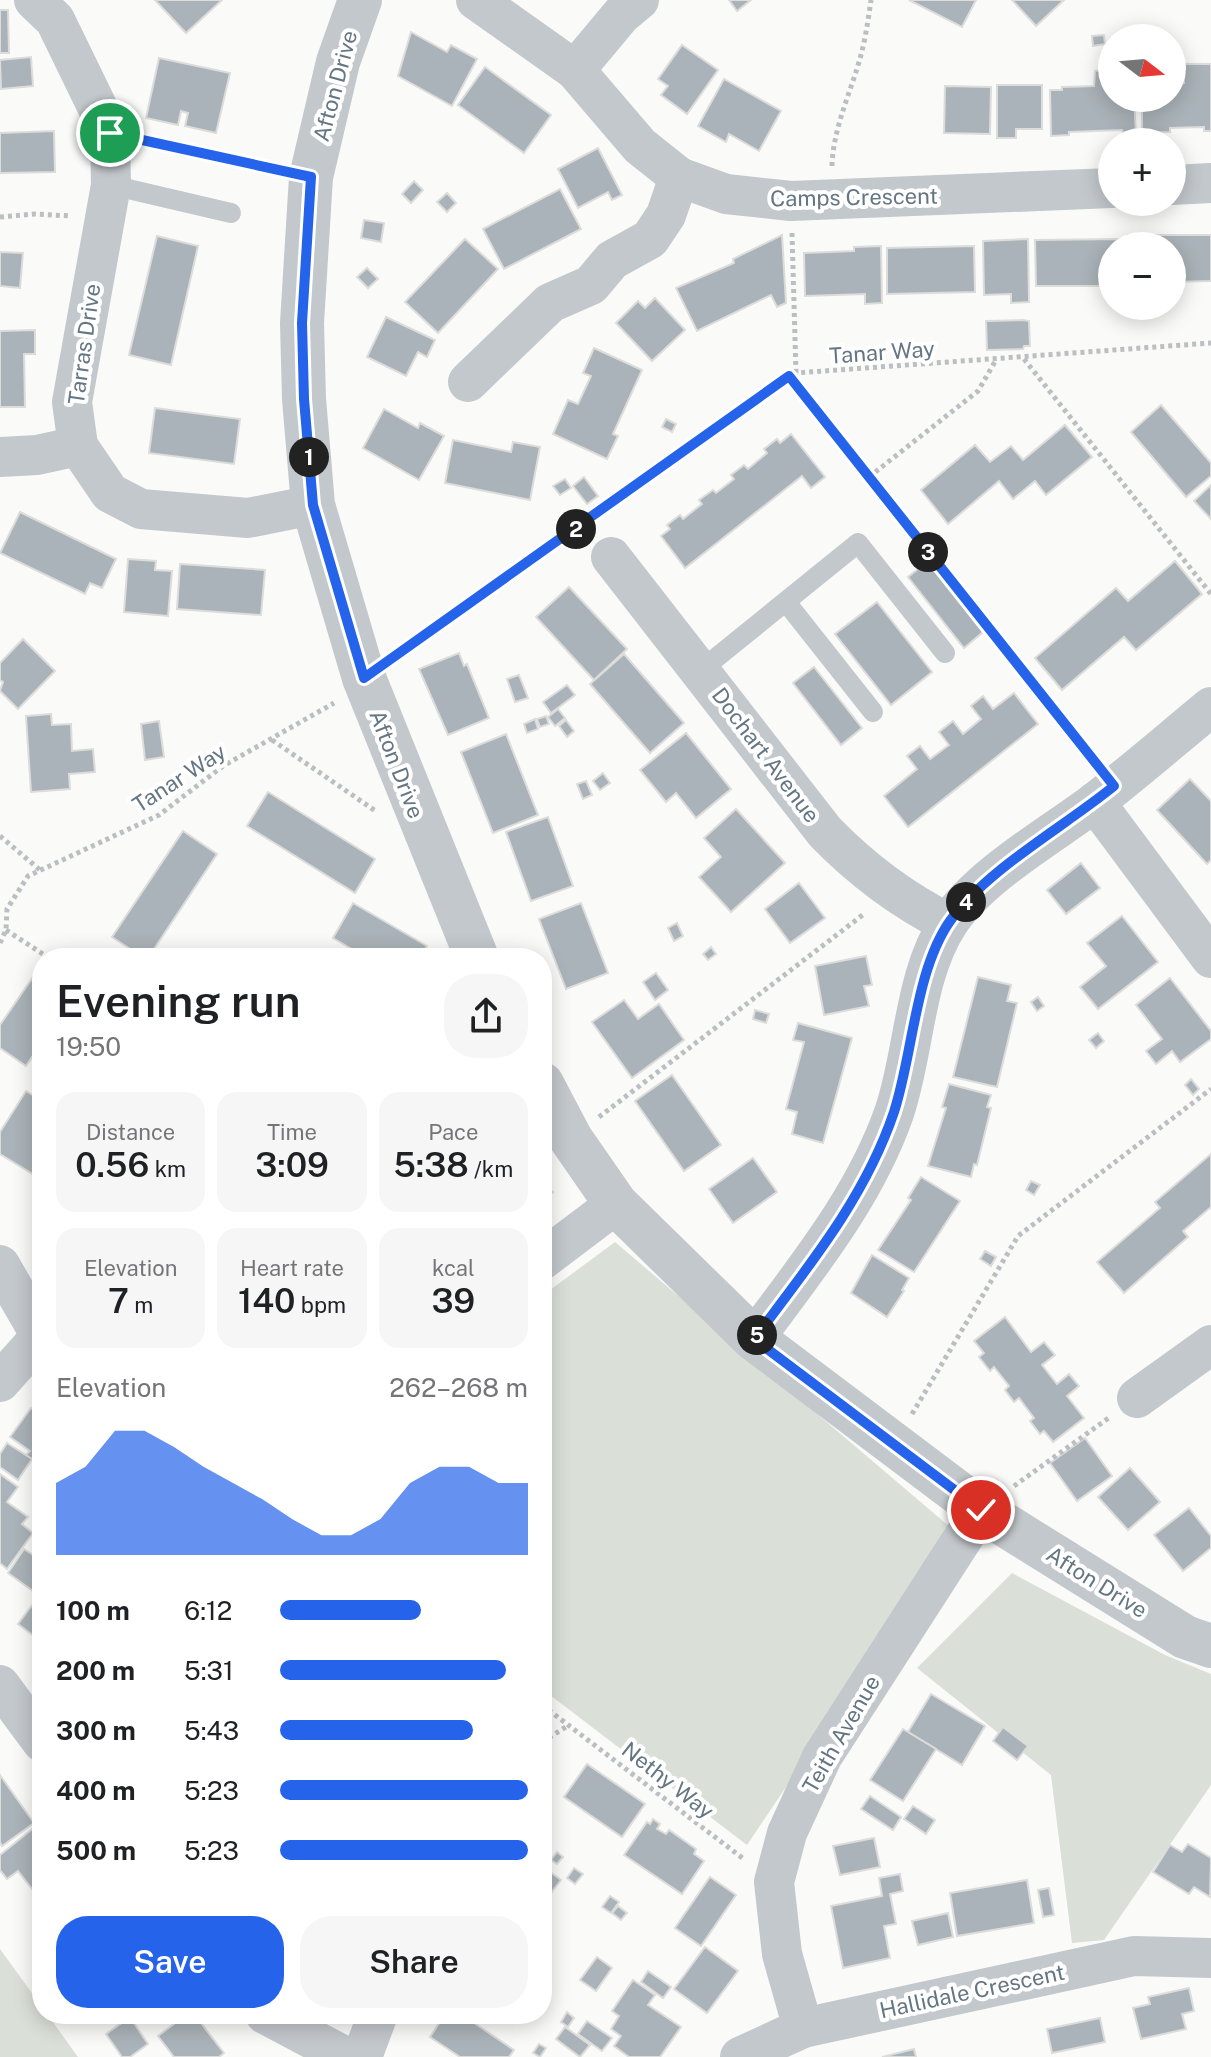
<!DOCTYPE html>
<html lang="en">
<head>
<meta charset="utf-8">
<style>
  :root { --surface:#fff; --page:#f6f6f6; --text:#202124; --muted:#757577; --accent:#2563eb }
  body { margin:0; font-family:"Public Sans",sans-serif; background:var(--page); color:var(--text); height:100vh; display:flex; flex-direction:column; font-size:30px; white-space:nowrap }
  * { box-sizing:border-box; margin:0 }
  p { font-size:26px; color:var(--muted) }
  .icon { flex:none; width:44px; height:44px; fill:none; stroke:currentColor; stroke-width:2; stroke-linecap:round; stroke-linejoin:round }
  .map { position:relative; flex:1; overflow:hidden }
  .sheet { position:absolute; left:32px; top:948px; width:520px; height:1076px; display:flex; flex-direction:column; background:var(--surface); border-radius:32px; box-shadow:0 4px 20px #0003 }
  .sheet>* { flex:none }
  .needle { width:52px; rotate:106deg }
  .fabs { position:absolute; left:1098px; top:24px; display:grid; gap:16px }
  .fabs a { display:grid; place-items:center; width:88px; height:88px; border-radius:50%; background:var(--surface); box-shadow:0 4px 20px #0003; font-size:40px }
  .pin { position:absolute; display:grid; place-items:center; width:68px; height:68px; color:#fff; margin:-34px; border:4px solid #fff; border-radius:50%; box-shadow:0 2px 8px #0007 }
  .km { position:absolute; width:40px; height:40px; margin:-20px; border-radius:50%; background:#222; color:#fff; font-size:22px; line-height:40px; text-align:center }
  .round { display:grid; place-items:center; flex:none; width:84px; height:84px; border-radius:32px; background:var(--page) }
  .headline { display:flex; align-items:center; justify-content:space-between; height:136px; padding:0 24px }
  h1 { font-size:44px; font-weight:600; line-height:60px }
  .metrics { display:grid; grid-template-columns:repeat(3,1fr); gap:12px; height:136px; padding:8px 24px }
  .metrics div { display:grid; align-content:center; border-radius:20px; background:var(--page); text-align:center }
  .metrics b { font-size:34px; font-weight:600 }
  .metrics small { font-size:22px; font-weight:400 }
  .metrics p { font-size:22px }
  .chart { height:224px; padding:16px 24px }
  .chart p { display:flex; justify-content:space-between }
  .chart svg { width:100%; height:144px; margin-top:8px; fill:var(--accent); opacity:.7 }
  .primary-button { display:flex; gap:16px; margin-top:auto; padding:16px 24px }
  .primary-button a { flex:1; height:92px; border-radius:32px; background:var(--accent); color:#fff; font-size:32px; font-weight:600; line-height:92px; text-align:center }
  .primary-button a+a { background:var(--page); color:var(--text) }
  ul { padding:0 24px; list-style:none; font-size:26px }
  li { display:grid; grid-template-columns:128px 96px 1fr; align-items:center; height:60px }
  li i { height:20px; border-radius:10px; background:var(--accent) }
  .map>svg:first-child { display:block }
  .green { fill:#dadfd7 }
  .building { fill:#aab3b9; stroke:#dcdcda; stroke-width:2 }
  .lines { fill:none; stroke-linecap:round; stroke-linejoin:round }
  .path { stroke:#bbbfc2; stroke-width:5; stroke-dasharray:4 4; stroke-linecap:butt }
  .service { stroke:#c3c8cc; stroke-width:20 }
  .minor { stroke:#c3c8cc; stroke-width:40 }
  .tertiary { stroke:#c3c8cc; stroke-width:44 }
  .route-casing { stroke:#fff; stroke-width:16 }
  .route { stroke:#2563eb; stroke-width:10 }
  .labels { text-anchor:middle; stroke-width:8; stroke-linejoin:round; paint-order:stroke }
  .street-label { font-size:22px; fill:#657683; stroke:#fff }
</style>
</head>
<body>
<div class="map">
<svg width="1211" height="2057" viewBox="0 0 1211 2057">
  <rect width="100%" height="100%" fill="#fafaf8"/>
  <g class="green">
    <polygon points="615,1242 957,1533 747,1845 542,1689 542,1296"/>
    <polygon points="1012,1573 1165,1655 1211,1674 1211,1785 1104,1940 1072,1943 1051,1775 917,1668"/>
    <polygon points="0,1949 42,2007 42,2014 47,2014 78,2057 0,2057"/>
  </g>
  <g class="building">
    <polygon points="155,0 222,0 186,33"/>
    <polygon points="729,0 751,0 737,11"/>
    <polygon points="909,0 976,0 962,27"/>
    <polygon points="1012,0 1064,0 1036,26"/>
    <polygon points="0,10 8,10 9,53 0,53"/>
    <polygon points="411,32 447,52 451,45 477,59 452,106 398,76"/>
    <polygon points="1104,35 1105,44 1093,46 1092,36"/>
    <polygon points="682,45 718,70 687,114 661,95 668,86 658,79"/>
    <rect x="1172" y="54" width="9" height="18"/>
    <polygon points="31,57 33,86 1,89 0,60"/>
    <polygon points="159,58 230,73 216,133 185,126 188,113 181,111 178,125 146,118"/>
    <polygon points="1183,64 1211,64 1211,131 1204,131 1204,127 1170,128 1170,132 1142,133 1142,98 1172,98 1172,84 1184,83"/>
    <polygon points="485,67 551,115 524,153 458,105"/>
    <polygon points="1102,70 1106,75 1112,75 1112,98 1134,98 1136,133 1123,133 1122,130 1069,132 1069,135 1051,136 1050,90 1062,90 1062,87 1094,86 1095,71"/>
    <polygon points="724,79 781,111 759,151 729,134 726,142 698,126"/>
    <polygon points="997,85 1042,85 1042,129 1016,129 1016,138 997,138"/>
    <polygon points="945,86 991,87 990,134 944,133"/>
    <polygon points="54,131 55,172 0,173 0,133"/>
    <polygon points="598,148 622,195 612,200 608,192 578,208 558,169"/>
    <polygon points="414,181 423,190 411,203 402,194"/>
    <polygon points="560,189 581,229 504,269 483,229"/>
    <polygon points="447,193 456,203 447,212 437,202"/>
    <polygon points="364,220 384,223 381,242 361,238"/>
    <polygon points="782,235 786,303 777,307 771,295 697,331 676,288 734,263 733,259"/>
    <polygon points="1128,235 1211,235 1211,281 1172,282 1172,246 1128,246"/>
    <polygon points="157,236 198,246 171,365 129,355"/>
    <polygon points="465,239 498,269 438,333 405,302"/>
    <polygon points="1028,239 1029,302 1011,303 1011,294 984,295 983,241"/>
    <polygon points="1120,239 1120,246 1112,246 1112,286 1036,286 1035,240"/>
    <polygon points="881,246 882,303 865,304 865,294 805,296 804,253 854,251 854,247"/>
    <polygon points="974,246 975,292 887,294 887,248"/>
    <polygon points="0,252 23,253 20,288 0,286"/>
    <polygon points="367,268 378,279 368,288 357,277"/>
    <polygon points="655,298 685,330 652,361 616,323 638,301 645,308"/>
    <polygon points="386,317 435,340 427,357 418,352 406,376 367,357"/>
    <polygon points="1023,320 1029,321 1030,346 1024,346 1023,349 987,350 986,321"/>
    <polygon points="35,330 35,354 24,354 25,407 0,407 0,331"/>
    <polygon points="594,348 642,370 613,434 618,436 607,459 553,434 568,400 578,404 591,376 583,373"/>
    <polygon points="1161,405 1211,463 1211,476 1186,497 1131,432"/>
    <polygon points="155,408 240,419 234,464 149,453"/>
    <polygon points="384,409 418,428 420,423 444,436 419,480 363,448"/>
    <polygon points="666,419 676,424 672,432 662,427"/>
    <polygon points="1065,425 1092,457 1046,495 1035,481 1013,499 999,481 948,524 921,490 975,445 990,462 1011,446 1023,460"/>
    <polygon points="791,434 825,477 811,488 802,476 685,568 661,536 670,529 667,525 680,515 683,519 702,504 699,500 713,490 716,493 734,479 731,475 744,465 748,469 767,453 764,449 777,439 780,443"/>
    <polygon points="453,440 511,452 513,442 540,447 530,500 445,483"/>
    <polygon points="584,477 598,496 587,504 573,486"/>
    <polygon points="565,479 571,488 560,495 553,486"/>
    <polygon points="1211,485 1211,519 1194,501"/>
    <polygon points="20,512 116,559 102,588 90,583 85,594 0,553"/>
    <polygon points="128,559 156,561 155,570 172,571 168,616 124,612"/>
    <polygon points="928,561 983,632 964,648 908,577"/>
    <polygon points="1175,561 1202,594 1136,650 1124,637 1062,690 1035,658 1116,588 1128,601"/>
    <polygon points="180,564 265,570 261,615 177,609"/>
    <polygon points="569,587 627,649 594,680 536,617"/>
    <polygon points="877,602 932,672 891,705 835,634"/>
    <polygon points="23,639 55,671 18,709 0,691 3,682 0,680 0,663"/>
    <polygon points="459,653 464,666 467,664 489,718 448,735 419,669"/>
    <polygon points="624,654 684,723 650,753 590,684"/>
    <polygon points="814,667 862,728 841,745 793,683"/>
    <polygon points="519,675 528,698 515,702 507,679"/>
    <polygon points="567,685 575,695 551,713 543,702"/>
    <polygon points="1014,693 1038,724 908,827 884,796 917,769 907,756 920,746 930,759 949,745 939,732 953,721 963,734 981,719 971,706 983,696 993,709"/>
    <polygon points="558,709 565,718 555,726 548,717"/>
    <polygon points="51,714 52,725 71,724 72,751 93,749 95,772 69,774 70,789 31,792 26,716"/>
    <polygon points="546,716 549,724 540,727 537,719"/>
    <polygon points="535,719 538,729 527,733 524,724"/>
    <polygon points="566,720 574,731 567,737 559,726"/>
    <polygon points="159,721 164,757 145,760 141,724"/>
    <polygon points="686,733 731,789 696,818 676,793 666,802 640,770"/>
    <polygon points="506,734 538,815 493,833 461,752"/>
    <polygon points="603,773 610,783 600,790 593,781"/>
    <polygon points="1190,779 1211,801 1211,860 1207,864 1157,810"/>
    <polygon points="586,781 592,795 583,799 577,784"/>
    <polygon points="268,792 375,859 355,893 247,826"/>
    <polygon points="736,809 785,863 731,912 699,877 721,857 704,838"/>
    <polygon points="548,817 573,886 531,901 506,832"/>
    <polygon points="183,831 217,854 148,958 144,958 112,937"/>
    <polygon points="1081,863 1100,888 1066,914 1047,890"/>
    <polygon points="799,883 825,918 790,943 765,909"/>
    <polygon points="353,903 427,946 420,958 367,958 333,938"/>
    <polygon points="581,903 608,973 566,989 539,919"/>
    <polygon points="1122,916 1158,962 1098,1009 1080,987 1106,966 1087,943"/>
    <polygon points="677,923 683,936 674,941 668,928"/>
    <polygon points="711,947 716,954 708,960 703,954"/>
    <polygon points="866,956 872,985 864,986 869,1006 824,1015 815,966"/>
    <polygon points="656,973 668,990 655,1000 643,982"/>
    <polygon points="33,977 42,983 42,1042 26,1066 0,1048 0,1025"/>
    <polygon points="978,977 1011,985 1007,1001 1017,1003 997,1087 953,1077"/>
    <polygon points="1170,978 1211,1031 1211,1039 1180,1062 1172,1051 1156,1064 1146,1051 1162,1039 1136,1005"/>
    <polygon points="1038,997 1044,1006 1037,1011 1031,1002"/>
    <polygon points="624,1000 638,1019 659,1004 684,1040 632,1078 592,1022"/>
    <polygon points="755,1010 769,1014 766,1023 753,1019"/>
    <polygon points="798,1023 852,1038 823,1143 792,1134 797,1112 786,1109 804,1042 793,1040"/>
    <polygon points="1098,1033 1104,1041 1096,1048 1089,1040"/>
    <polygon points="672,1075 721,1145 684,1171 635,1101"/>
    <polygon points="1191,1079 1199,1089 1193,1095 1185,1085"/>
    <polygon points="949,1084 991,1095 987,1107 991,1108 977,1165 974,1164 971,1177 928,1166 946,1108 942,1107"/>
    <polygon points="26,1091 42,1101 42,1115 37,1123 42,1126 42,1166 36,1176 0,1154 0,1132"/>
    <polygon points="1211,1154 1211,1207 1183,1231 1188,1237 1124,1293 1097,1262 1160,1208 1155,1202"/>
    <polygon points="753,1158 777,1192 733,1223 709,1189"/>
    <polygon points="921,1177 960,1201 914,1272 878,1250 911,1200 908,1198"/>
    <polygon points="1031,1181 1040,1185 1034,1195 1026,1190"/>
    <polygon points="542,1182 553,1192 542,1204"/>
    <polygon points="985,1251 996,1257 991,1266 980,1259"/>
    <polygon points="872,1255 909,1278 902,1290 904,1291 887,1317 851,1293"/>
    <polygon points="1005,1317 1031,1352 1044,1342 1055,1355 1042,1365 1057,1384 1069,1374 1079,1386 1067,1396 1084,1418 1053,1442 1044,1431 1040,1434 1030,1421 1034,1418 1019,1398 1014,1402 1005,1390 1009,1386 994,1367 990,1371 979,1357 984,1353 974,1341"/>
    <polygon points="31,1408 42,1415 42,1466 26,1455 30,1451 10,1437"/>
    <polygon points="1085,1438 1112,1476 1077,1501 1050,1463"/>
    <polygon points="7,1443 32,1459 18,1480 0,1467 0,1454"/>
    <polygon points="1130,1468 1160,1502 1128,1530 1098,1497"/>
    <polygon points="0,1474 18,1487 7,1502 28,1517 22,1524 33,1533 7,1569 0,1563"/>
    <polygon points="1189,1508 1211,1536 1211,1548 1183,1571 1154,1535"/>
    <polygon points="24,1549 42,1561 42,1578 33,1591 8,1573"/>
    <polygon points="42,1592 42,1642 18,1624"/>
    <polygon points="931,1694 985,1726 962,1765 908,1732"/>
    <polygon points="1003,1727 1028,1746 1017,1760 993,1741"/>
    <polygon points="903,1729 936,1749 903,1801 870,1780"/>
    <polygon points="587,1764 645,1804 622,1837 564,1797"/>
    <polygon points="0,1775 34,1823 2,1846 0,1842"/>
    <polygon points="870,1796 901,1817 893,1830 861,1809"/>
    <polygon points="913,1806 935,1820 926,1834 904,1819"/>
    <polygon points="653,1819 660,1824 657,1829 666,1834 669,1830 696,1849 694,1854 704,1861 682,1894 624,1855 647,1822 650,1824"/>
    <polygon points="36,1826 42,1833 42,1902 18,1871 7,1879 0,1870 0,1855"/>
    <polygon points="874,1838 880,1867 840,1875 833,1846"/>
    <polygon points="1188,1844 1211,1858 1210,1897 1194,1887 1189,1894 1153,1872 1170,1845 1182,1852"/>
    <polygon points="557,1852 563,1857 557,1864 551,1860"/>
    <polygon points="542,1866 561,1880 550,1894 542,1888"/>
    <polygon points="574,1868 583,1874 575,1884 567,1878"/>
    <polygon points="900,1874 903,1891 890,1894 896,1924 884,1926 890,1958 843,1968 831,1906 882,1896 879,1878"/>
    <polygon points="710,1877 736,1895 701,1946 675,1928"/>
    <polygon points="1027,1880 1034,1923 957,1936 950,1893"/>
    <polygon points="1049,1888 1054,1915 1043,1917 1038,1890"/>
    <polygon points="610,1896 619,1902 611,1913 602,1907"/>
    <polygon points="618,1906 627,1913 621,1920 612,1913"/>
    <polygon points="948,1913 953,1937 918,1945 912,1921"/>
    <polygon points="705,1947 738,1971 707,2013 674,1989"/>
    <polygon points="597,1957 612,1968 596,1991 580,1980"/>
    <polygon points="648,1971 671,1987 663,1998 641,1982"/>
    <polygon points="633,1980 655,1995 648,2005 681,2027 660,2057 629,2057 614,2046 621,2036 611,2029 619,2016 612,2011"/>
    <polygon points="1189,1988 1194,2011 1182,2014 1186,2029 1141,2039 1133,2008 1150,2004 1148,1997"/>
    <polygon points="567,2012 574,2018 568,2027 561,2022"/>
    <polygon points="187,2014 194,2014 224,2053 219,2057 174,2057 158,2036"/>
    <polygon points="445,2014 461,2014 514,2050 509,2057 460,2057 430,2037"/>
    <polygon points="130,2017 148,2044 130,2057 122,2057 106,2034"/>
    <polygon points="1100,2018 1105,2042 1052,2053 1047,2029"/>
    <polygon points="587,2021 612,2038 602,2051 578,2034"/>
    <polygon points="565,2027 590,2045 580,2057 556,2039"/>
    <polygon points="539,2044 546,2048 540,2057 533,2053"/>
    <polygon points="914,2049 916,2057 882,2057"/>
  </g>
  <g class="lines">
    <g class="path">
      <polyline points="146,141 277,169"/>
      <path d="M832 166C833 130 849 96 859 62 865 42 868 21 871 0"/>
      <polyline points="0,217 35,214 71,216"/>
      <polyline points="792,233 796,373"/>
      <polyline points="1024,359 1211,594"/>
      <polyline points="789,376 1094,761"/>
      <polyline points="869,477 978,391 996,360"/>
      <polyline points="395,656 796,373 1211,343"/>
      <polyline points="272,740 377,812"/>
      <polyline points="0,836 40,870"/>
      <polyline points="6,930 49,958"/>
      <polyline points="0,943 6,930 7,909 28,876 159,815 223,766 334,703"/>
      <polyline points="599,1117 864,914"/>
      <polyline points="912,1414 1018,1236 1211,1089"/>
      <polyline points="1014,1486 1110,1417"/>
      <polyline points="542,1705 745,1860"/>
      <polyline points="542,1742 569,1725"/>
    </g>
    <g class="service">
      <polyline points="111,185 231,213"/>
      <polyline points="786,602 873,712"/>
      <polyline points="701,670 858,543 945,653"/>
    </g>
    <g class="minor">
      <polyline points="34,0 55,20 110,133 111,185 72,402 78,446 110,493 141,509 248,518 313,505"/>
      <polyline points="476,0 575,70 640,146 679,177 726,194 791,201 1112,188"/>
      <polyline points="575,70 621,15 639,0"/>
      <polyline points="1172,185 1211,183"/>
      <polyline points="468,382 550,303 591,285 612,260 650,239 666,215 679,177"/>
      <polyline points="0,457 37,455 78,446"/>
      <path d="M611 557 825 832C861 869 902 900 948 923"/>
      <polyline points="1095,802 1211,958"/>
      <polyline points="542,1260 616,1204"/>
      <polyline points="0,1265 41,1336"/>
      <path d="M754 1339C807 1267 864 1198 894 1113 915 1052 913 977 949 922 981 875 1048 837 1094 803 1134 772 1172 739 1211 707"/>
      <polyline points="0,1382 42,1335"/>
      <polyline points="1137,1398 1211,1345"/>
      <polyline points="0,1685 42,1742"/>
      <polyline points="265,2014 346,2057"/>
      <polyline points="803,2028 782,1954 774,1882 787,1833 822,1757 981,1510"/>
      <polyline points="362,2057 378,2014"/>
      <polyline points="740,2057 803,2028 1134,1956 1211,1958"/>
    </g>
    <g class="tertiary">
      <polyline points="360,0 338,62 311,177 302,323 304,399 313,505 364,678 477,958"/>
      <polyline points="542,1084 571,1139 616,1204 754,1339 981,1510 1185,1637 1211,1646"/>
    </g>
  </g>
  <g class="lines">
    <g class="route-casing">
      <path id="route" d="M110 133 311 177 302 323 304 399 313 505 364 678 789 376 1114 786C1064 827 987 869 950 921 915 971 913 1054 894 1112 865 1198 808 1267 754 1339L981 1510"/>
    </g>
    <use href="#route" class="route"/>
  </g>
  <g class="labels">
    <g class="street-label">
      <text transform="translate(335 86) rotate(-75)" y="8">Afton Drive</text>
      <text transform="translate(854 197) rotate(-1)" y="8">Camps Crescent</text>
      <text transform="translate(84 344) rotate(-82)" y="8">Tarras Drive</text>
      <text transform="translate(882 352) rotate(-4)" y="8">Tanar Way</text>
      <text transform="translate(766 755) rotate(53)" y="8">Dochart Avenue</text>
      <text transform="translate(397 764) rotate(69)" y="8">Afton Drive</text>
      <text transform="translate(179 778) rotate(-33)" y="8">Tanar Way</text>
      <text transform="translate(1097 1582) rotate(32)" y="8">Afton Drive</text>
      <text transform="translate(841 1734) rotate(-60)" y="8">Teith Avenue</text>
      <text transform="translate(668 1780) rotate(38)" y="8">Nethy Way</text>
      <text transform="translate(972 1991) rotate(-12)" y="8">Hallidale Crescent</text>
    </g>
  </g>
</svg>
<div class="fabs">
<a><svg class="needle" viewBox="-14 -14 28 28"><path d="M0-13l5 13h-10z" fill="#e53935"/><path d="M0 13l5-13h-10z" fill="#757577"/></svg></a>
<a>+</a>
<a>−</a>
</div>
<div class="pin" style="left:110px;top:133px;background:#1e9e55"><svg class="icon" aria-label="arrive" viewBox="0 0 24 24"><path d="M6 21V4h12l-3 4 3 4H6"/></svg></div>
<div class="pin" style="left:981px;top:1510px;background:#d93025"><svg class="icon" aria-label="check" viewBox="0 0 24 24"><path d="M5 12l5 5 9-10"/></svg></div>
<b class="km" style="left:309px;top:457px">1</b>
<b class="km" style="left:576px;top:529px">2</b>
<b class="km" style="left:928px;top:552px">3</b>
<b class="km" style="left:966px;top:902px">4</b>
<b class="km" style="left:757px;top:1335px">5</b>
<section class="sheet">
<div class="headline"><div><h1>Evening run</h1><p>19:50</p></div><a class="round"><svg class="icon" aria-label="share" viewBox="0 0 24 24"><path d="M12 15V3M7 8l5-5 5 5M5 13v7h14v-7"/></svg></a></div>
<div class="metrics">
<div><p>Distance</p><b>0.56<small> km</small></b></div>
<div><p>Time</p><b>3:09</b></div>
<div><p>Pace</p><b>5:38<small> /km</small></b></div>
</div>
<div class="metrics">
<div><p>Elevation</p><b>7<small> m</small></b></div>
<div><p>Heart rate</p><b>140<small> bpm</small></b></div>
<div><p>kcal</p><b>39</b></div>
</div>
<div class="chart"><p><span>Elevation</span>262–268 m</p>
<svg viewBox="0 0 160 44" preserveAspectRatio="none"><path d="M0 44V22L10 17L20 6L30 6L40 11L50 17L60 22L70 27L80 33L90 38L100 38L110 33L120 22L130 17L140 17L150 22L160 22V44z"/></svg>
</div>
<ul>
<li><b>100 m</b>6:12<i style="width:57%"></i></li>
<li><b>200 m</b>5:31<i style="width:91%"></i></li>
<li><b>300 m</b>5:43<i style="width:78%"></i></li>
<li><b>400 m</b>5:23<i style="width:100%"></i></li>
<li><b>500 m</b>5:23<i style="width:100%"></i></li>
</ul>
<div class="primary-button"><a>Save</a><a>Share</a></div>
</section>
</div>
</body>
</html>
